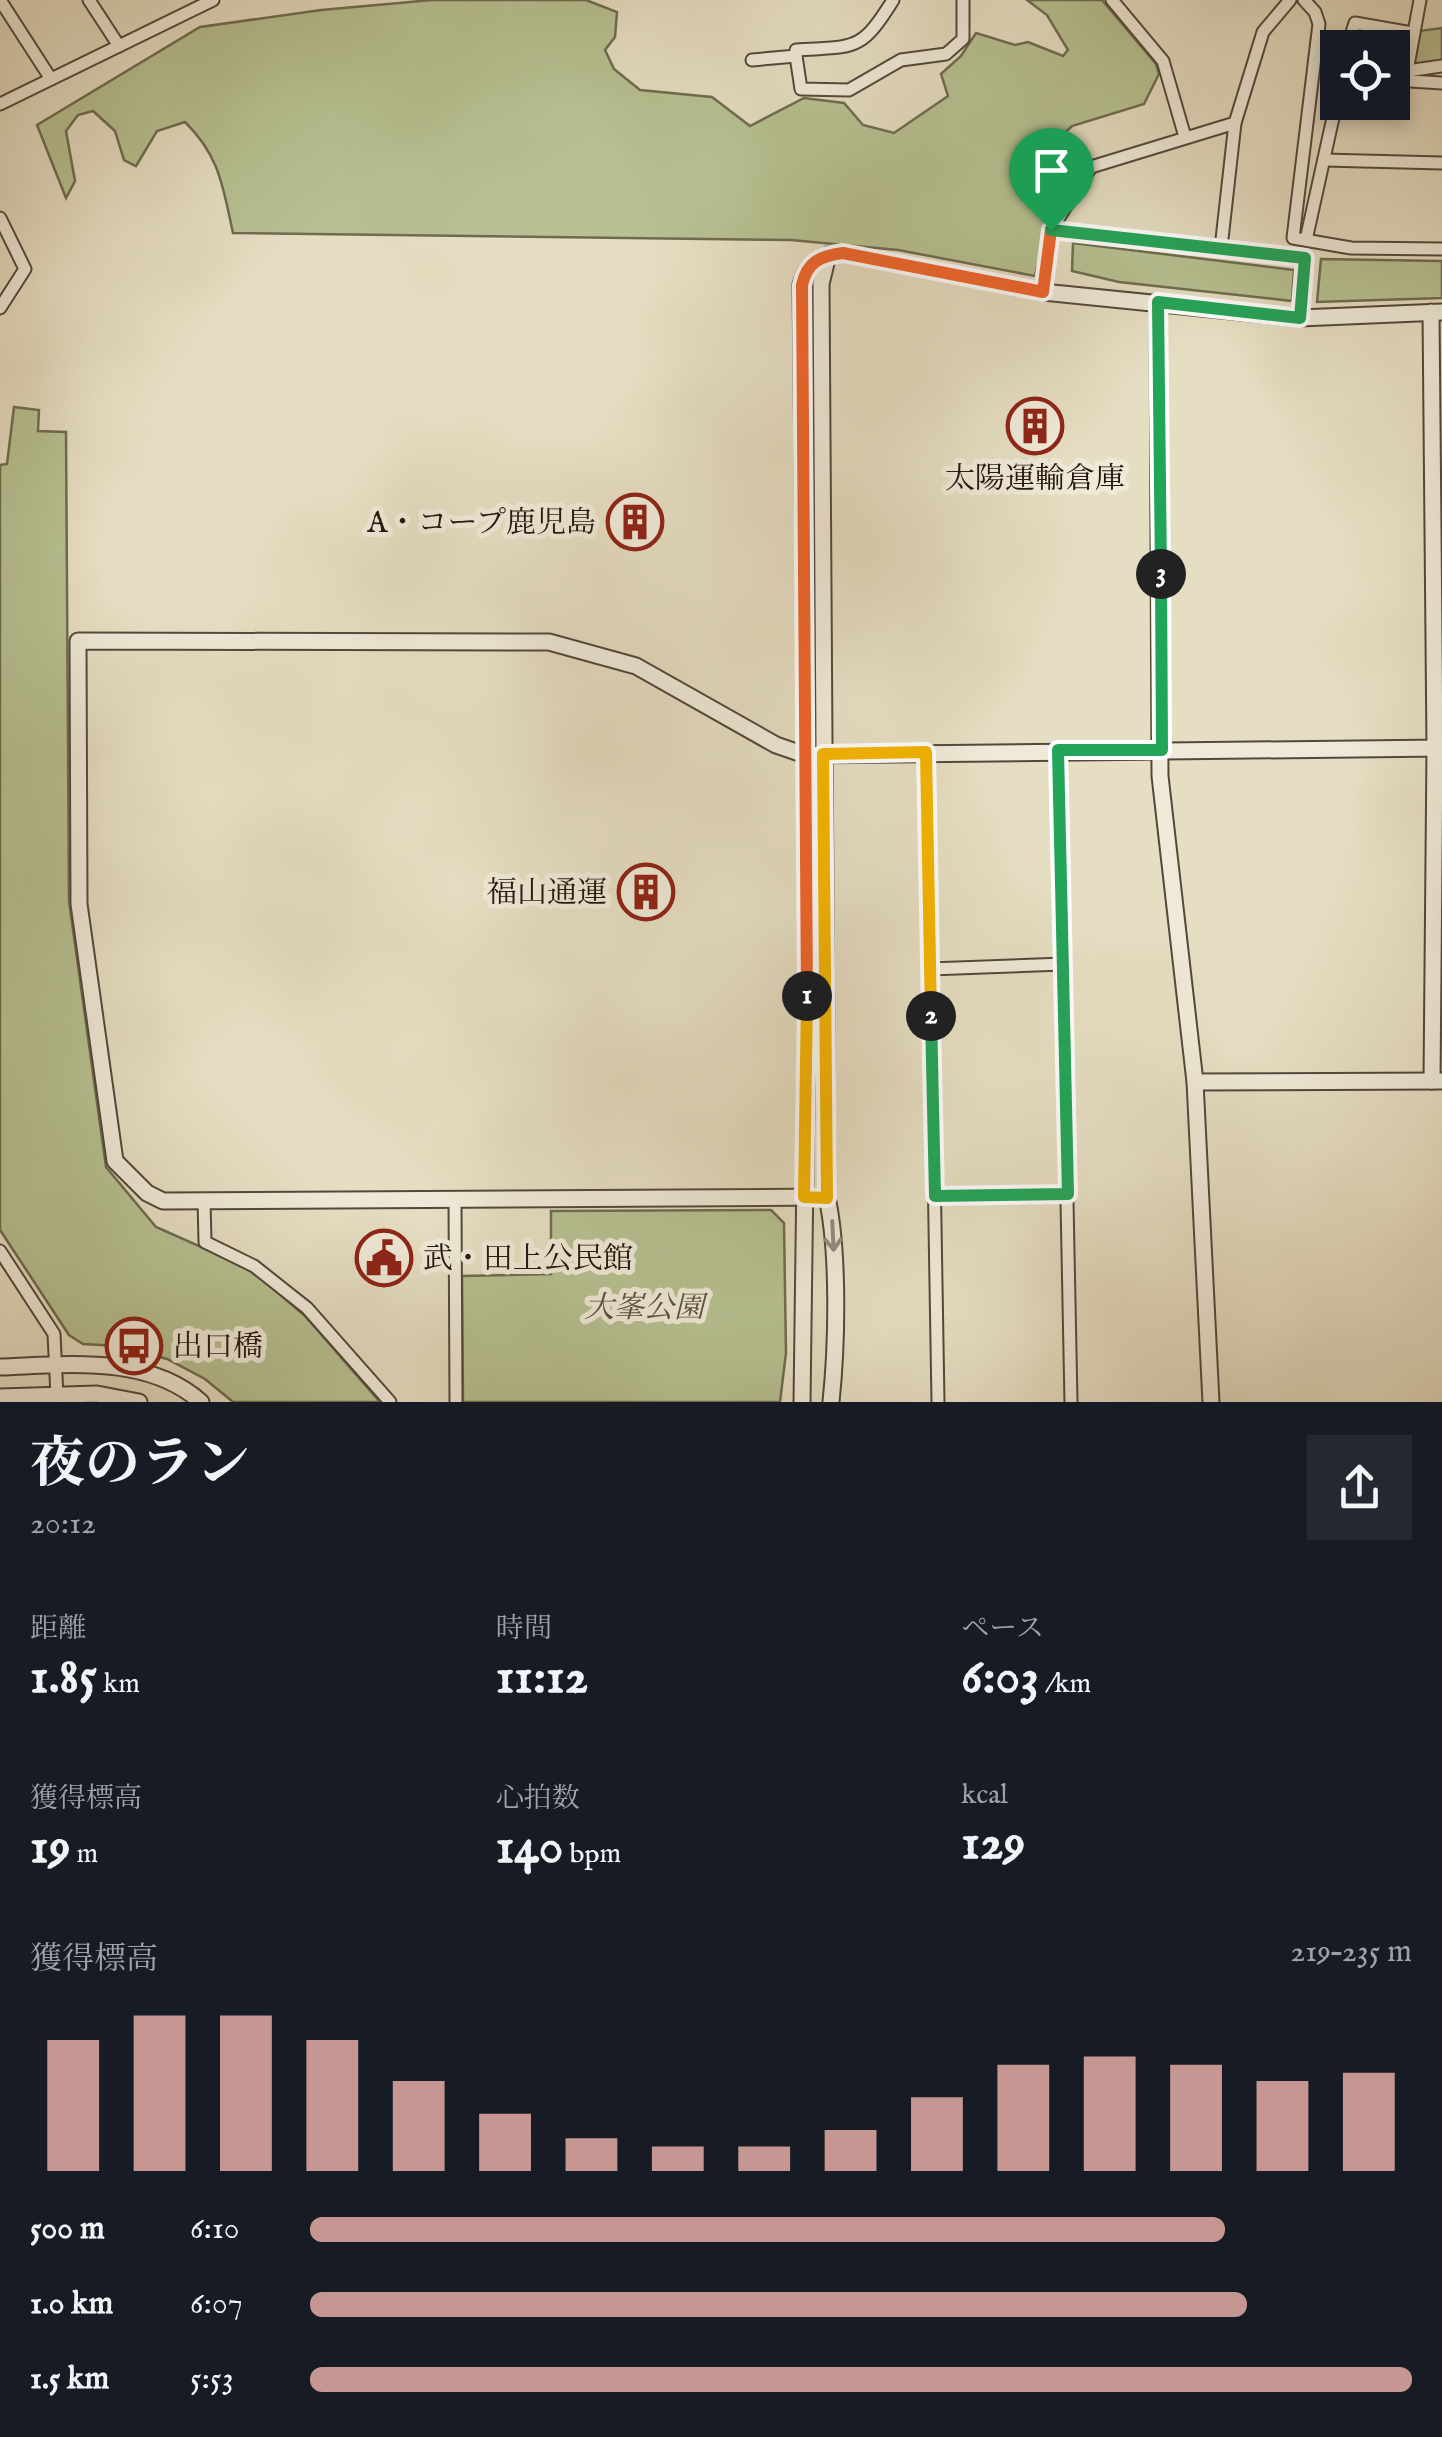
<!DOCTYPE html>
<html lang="ja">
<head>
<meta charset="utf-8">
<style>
  :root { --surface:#171b24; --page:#242831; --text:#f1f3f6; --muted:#9ea1a6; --accent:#c59692 }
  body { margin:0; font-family:"IM FELL English","Noto Serif JP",serif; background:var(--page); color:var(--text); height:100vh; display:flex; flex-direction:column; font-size:38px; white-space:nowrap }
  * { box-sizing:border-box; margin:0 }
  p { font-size:32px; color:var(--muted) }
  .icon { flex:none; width:55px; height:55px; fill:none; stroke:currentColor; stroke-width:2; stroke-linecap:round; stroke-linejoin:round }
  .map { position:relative; height:1402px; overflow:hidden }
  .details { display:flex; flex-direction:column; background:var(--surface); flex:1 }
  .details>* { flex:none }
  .buttons { position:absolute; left:1320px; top:30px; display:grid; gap:20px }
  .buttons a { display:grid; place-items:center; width:90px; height:90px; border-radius:0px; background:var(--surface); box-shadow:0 5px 15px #0003; font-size:50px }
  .pin { position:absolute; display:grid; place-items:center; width:85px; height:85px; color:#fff; margin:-102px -42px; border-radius:50% 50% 50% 0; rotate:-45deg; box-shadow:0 0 10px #0007 }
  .pin .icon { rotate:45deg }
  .km { position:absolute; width:50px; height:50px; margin:-25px; border-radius:50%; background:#222; color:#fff; font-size:28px; line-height:50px; text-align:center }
  .round { display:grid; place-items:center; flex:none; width:105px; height:105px; border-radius:0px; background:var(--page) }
  .head { display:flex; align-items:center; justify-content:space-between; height:170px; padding:0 30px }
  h1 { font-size:55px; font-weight:700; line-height:75px }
  .stats { display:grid; grid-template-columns:repeat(3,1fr); gap:15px; height:170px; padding:10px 30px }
  .stats div { display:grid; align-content:center }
  .stats b { font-size:50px; font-weight:700 }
  .stats small { font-size:28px; font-weight:400 }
  .stats p { font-size:28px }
  .chart { height:280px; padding:20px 30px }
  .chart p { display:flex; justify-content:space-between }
  .chart svg { width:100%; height:180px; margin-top:10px; stroke:var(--accent); stroke-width:6 }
  ul { padding:0 30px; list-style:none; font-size:32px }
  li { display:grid; grid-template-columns:160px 120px 1fr; align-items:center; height:75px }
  li i { height:25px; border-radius:12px; background:var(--accent) }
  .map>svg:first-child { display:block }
  .green { fill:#b7c192; stroke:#6e6c50; stroke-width:2.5 }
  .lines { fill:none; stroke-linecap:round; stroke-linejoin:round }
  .minor-casing { stroke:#54483c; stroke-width:15 }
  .tertiary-casing { stroke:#54483c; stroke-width:19 }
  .minor { stroke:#efead8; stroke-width:11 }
  .tertiary { stroke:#efead8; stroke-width:15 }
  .oneway { stroke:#948b7e }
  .split-1-casing { stroke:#fff; stroke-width:20 }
  .split-2-casing { stroke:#fff; stroke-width:20 }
  .split-3-casing { stroke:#fff; stroke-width:20 }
  .split-4-casing { stroke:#fff; stroke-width:20 }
  .split-1 { stroke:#f0652b; stroke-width:12 }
  .split-2 { stroke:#f5b400; stroke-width:12 }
  .split-3 { stroke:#22a559; stroke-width:12 }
  .split-4 { stroke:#22a559; stroke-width:12 }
  .labels { text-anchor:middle; stroke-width:10; stroke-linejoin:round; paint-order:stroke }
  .poi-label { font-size:30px; fill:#24160f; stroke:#efead8; text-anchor:end }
  .park-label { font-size:30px; font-style:italic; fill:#57523d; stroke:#efead8 }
</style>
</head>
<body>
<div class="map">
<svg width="1442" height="1402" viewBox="0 0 1442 1402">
  <rect width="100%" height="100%" fill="#e6dec3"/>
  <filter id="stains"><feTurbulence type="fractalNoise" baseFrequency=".002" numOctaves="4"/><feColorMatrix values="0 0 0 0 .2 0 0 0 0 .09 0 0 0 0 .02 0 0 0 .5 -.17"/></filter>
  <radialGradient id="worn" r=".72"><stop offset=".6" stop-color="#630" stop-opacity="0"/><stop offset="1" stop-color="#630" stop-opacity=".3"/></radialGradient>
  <g class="green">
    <path d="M432 0H586L617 12 615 37 605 50 614 69 640 90 712 97 750 126 804 98 844 103 863 125 894 133 948 96 941 74 961 56 976 33 1015 45 1028 42 1063 56 1068 50 1047 15 1027 0H1102L1156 64 1159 74 1144 104 1072 126 1035 160V181L1044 186 1072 168H1081L1047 221 1035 276 898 250 791 240 233 233C223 188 220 156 185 122L157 131 136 166 124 160 115 131 93 111 78 115 66 131 75 181 66 198 37 125 200 27 321 10Z"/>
    <polygon points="1442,28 1442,61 1417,65 1413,61 1419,31"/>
    <polygon points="1073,243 1294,270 1292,301 1119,282 1072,271"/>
    <polygon points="1321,259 1442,261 1442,298 1317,302"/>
    <polygon points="14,407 39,410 38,431 66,432 69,901 106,1167 156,1227 251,1269 305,1316 380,1402 233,1402 205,1379 167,1359 119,1346 83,1344 69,1335 0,1230 0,465 7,464"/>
    <polygon points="771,1210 784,1223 786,1353 780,1402 463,1402 462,1276 551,1274 551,1211"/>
  </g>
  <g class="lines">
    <g class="minor-casing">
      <g id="minor">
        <polyline points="0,0 51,79"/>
        <polyline points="89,0 119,46"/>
        <polyline points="1112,0 1163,61 1185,137"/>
        <polyline points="1304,0 1315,12 1319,24 1293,238 1351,248 1442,249"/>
        <polyline points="1420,0 1407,71 1410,81 1442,83"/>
        <polyline points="1347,48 1355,23 1412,33"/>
        <polyline points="796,56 801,89 849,90 901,60 946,54 963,39 963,0"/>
        <path d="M752 60 796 56V50C855 46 860 53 893 0"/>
        <polyline points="1407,71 1442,66"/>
        <polyline points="0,104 213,0"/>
        <polyline points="1324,160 1442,163"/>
        <polyline points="0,218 25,269 0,308"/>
        <polyline points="1051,230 1305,258 1300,318"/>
        <polyline points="1306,240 1338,95"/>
        <polyline points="1221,248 1235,123"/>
        <polyline points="1043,292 1051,230 1091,167 1235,123 1263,32 1290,0"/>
        <polyline points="1058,750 1071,1402"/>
        <polyline points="927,752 938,1402"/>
        <polyline points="930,969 1064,964"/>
        <polyline points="935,1196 1068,1194"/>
        <polyline points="455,1198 456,1402"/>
        <polyline points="204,1200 205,1242 254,1266 307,1308 390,1402"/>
        <polyline points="0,1251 54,1334 57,1396"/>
      </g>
    </g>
    <g class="tertiary-casing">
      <g id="tertiary">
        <path d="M828 255 821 284 827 1197C839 1253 837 1344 831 1402"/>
        <polyline points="1158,303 1160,776 1195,1082 1211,1402"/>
        <polyline points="1431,312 1435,748 1432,1081"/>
        <polyline points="1195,1082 1441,1081"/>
        <polyline points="827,1197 163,1201 147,1193 115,1161 79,904 78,641 549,642 636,666 776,745 805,755 1442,748"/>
        <path d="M0 1367C66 1365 147 1354 201 1402"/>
        <polyline points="0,1397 97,1394 139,1402"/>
        <path d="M802 1402 808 945 801 285C807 262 820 256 843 253L1043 292 1300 318 1442 312"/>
      </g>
    </g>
    <use href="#minor" class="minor"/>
    <use href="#tertiary" class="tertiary"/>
  </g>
  <defs><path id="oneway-shaft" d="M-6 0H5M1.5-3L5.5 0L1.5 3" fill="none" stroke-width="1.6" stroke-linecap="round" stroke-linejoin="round" transform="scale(2.5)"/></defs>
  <use class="oneway" href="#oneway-shaft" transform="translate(833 1236) rotate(87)"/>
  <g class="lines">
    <g class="split-1-casing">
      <path id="split-1" d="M807 996 802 285C807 262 820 256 843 253L1043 292 1051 230"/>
    </g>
    <g class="split-2-casing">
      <polyline id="split-2" points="807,996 804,1197 827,1198 823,754 926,752 931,1016"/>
    </g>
    <g class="split-3-casing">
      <polyline id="split-3" points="931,1016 935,1196 1068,1194 1058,750 1162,750 1161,574"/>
    </g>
    <g class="split-4-casing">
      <polyline id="split-4" points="1051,230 1305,258 1300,318 1158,302 1161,574"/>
    </g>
    <use href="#split-1" class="split-1"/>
    <use href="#split-2" class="split-2"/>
    <use href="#split-3" class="split-3"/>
    <use href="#split-4" class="split-4"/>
  </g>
  <defs>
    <g id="building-ring" transform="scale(2.875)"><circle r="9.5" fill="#efead8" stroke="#8f2418" stroke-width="1.5"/><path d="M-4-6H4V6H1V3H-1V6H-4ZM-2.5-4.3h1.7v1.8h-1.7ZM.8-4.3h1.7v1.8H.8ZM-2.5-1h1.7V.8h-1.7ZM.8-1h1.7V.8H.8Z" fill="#8f2418"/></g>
    <g id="civic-ring" transform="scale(2.875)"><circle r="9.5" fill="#efead8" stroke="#8f2418" stroke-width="1.5"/><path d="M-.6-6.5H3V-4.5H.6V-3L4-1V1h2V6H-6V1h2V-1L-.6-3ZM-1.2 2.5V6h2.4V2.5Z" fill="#8f2418"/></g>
    <g id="bus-ring" transform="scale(2.875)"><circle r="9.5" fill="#efead8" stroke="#8f2418" stroke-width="1.5"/><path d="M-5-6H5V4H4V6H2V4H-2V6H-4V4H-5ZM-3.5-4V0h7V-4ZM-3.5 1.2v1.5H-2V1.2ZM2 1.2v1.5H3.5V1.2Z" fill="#8f2418"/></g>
  </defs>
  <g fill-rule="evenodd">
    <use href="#building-ring" x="1035" y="426"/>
    <use href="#building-ring" x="635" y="522"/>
    <use href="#building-ring" x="646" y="892"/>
    <use href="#civic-ring" x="384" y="1258"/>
    <use href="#bus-ring" x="134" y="1346"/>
  </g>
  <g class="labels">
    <g class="poi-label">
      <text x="1035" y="488" text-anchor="middle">太陽運輸倉庫</text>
      <text x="596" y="532">A・コープ鹿児島</text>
      <text x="607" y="902">福山通運</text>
      <text x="423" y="1268" text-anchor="start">武・田上公民館</text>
      <text x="173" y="1356" text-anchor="start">出口橋</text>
    </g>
    <g class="park-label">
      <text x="644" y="1317">大峯公園</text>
    </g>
  </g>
  <rect width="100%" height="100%" filter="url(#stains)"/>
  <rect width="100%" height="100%" fill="url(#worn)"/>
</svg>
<div class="buttons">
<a><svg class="icon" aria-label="locate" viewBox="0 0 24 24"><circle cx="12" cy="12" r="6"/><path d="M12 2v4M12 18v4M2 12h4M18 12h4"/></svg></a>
</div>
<div class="pin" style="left:1051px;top:230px;background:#1e9e55"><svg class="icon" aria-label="arrive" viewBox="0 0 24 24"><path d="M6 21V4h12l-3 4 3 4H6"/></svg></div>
<b class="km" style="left:807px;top:996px">1</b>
<b class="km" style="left:931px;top:1016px">2</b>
<b class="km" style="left:1161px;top:574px">3</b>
</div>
<section class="details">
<div class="head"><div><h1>夜のラン</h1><p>20:12</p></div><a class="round"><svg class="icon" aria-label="share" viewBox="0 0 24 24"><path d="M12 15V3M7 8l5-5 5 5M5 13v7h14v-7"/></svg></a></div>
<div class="stats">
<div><p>距離</p><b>1.85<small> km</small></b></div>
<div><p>時間</p><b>11:12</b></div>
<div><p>ペース</p><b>6:03<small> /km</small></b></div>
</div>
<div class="stats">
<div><p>獲得標高</p><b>19<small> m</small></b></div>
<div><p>心拍数</p><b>140<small> bpm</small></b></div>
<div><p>kcal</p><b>129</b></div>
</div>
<div class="chart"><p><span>獲得標高</span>219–235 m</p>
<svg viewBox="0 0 160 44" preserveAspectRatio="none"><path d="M5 44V12M15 44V6M25 44V6M35 44V12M45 44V22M55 44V30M65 44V36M75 44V38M85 44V38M95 44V34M105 44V26M115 44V18M125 44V16M135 44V18M145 44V22M155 44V20"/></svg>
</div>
<ul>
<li><b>500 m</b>6:10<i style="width:83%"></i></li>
<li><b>1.0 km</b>6:07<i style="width:85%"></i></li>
<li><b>1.5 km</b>5:53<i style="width:100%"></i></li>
</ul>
</section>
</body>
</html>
